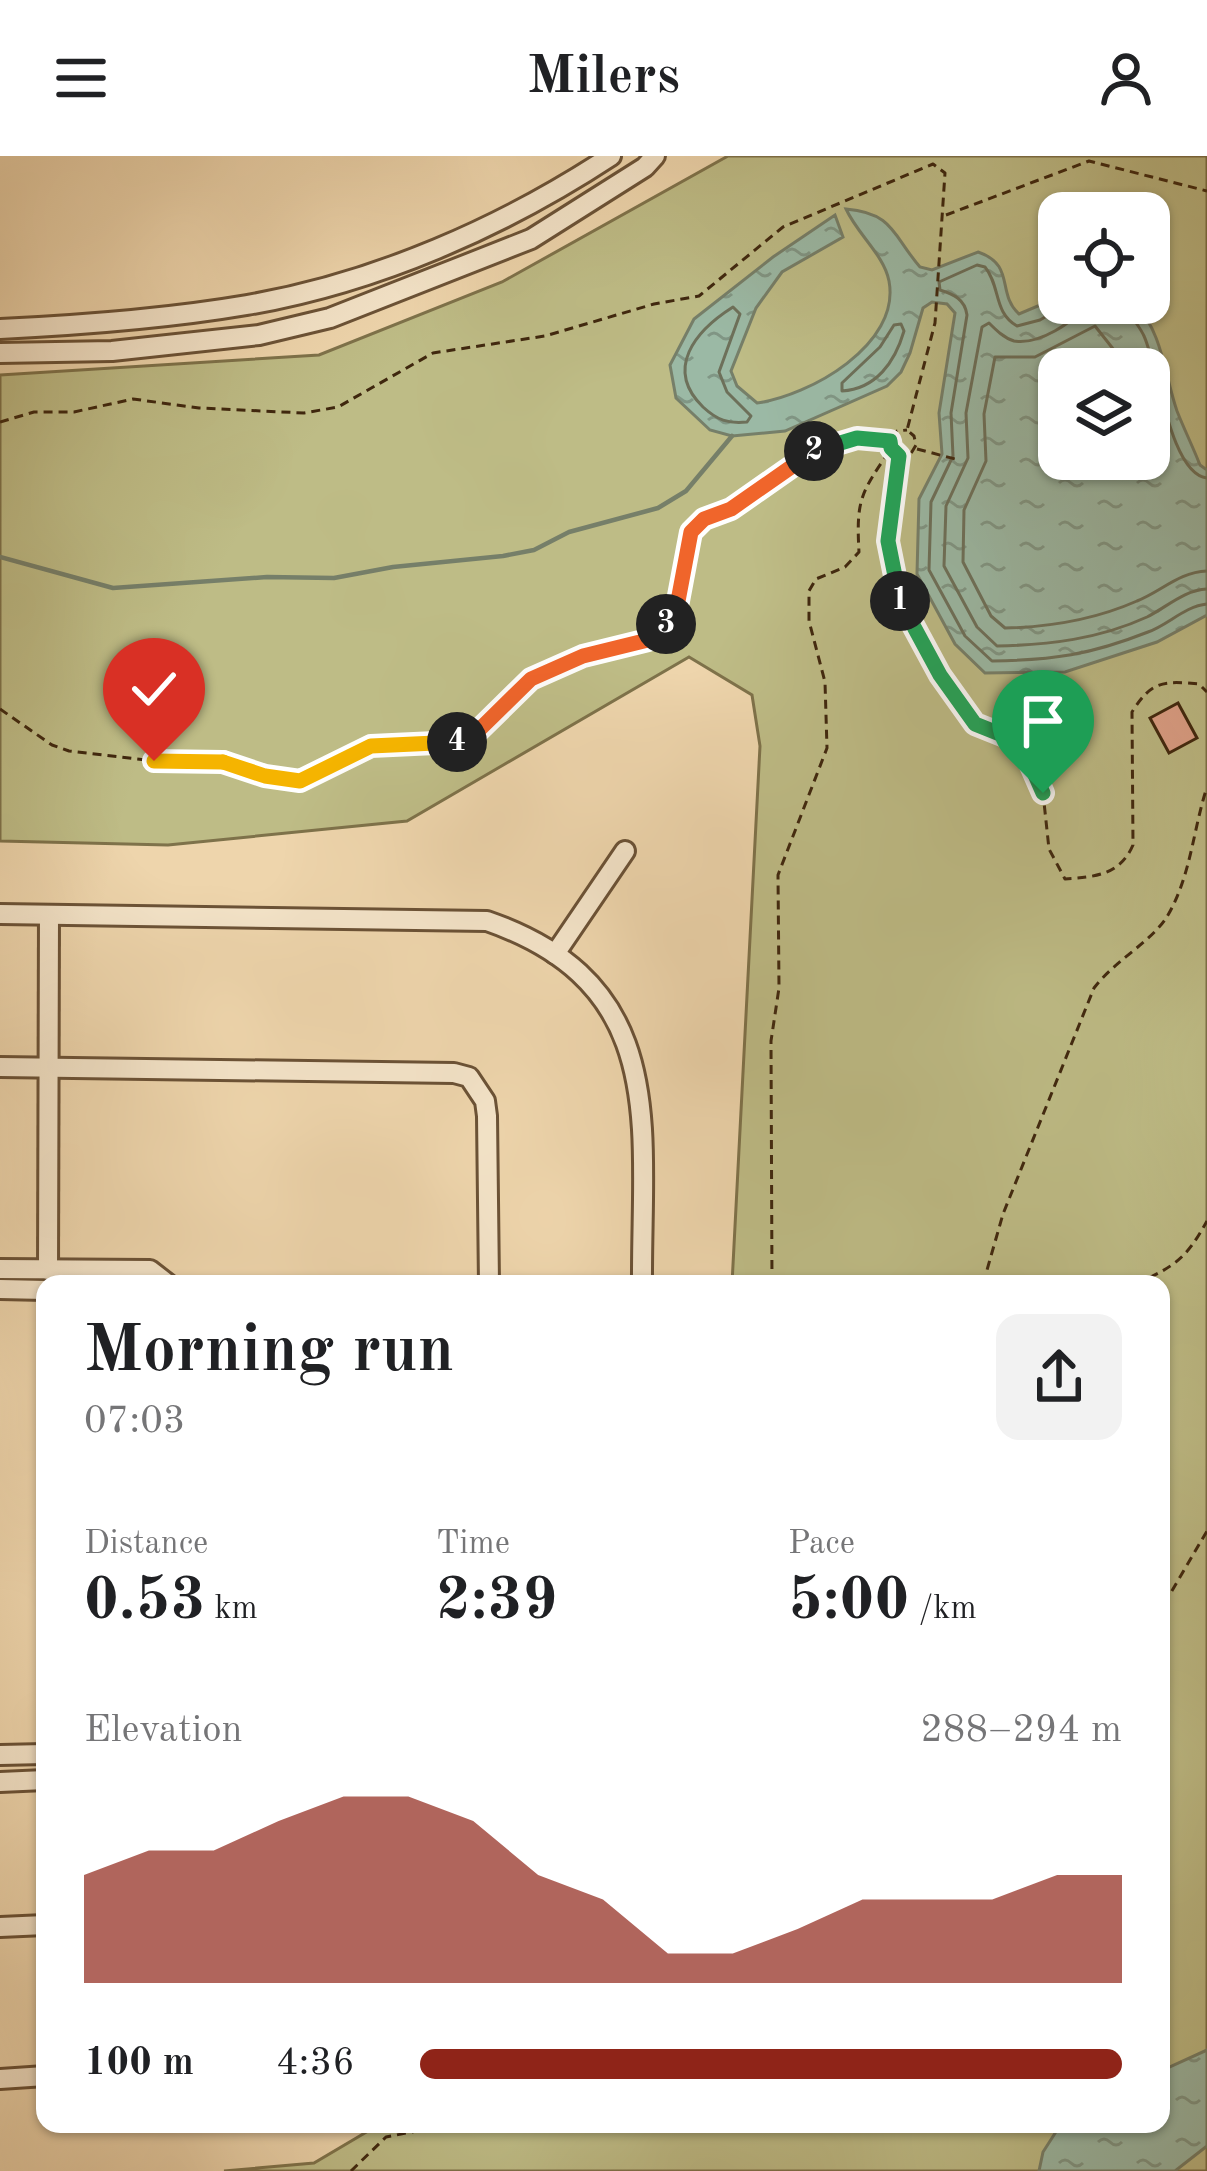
<!DOCTYPE html>
<html lang="en">
<head>
<meta charset="utf-8">
<style>
  :root { --surface:#fff; --page:#f2f2f2; --text:#202124; --muted:#757577; --accent:#8f2418 }
  body { margin:0; font-family:"Old Standard TT",serif; background:var(--page); color:var(--text); height:100vh; display:flex; flex-direction:column; font-size:45px; white-space:nowrap }
  * { box-sizing:border-box; margin:0 }
  p { font-size:39px; color:var(--muted) }
  .icon { flex:none; width:66px; height:66px; fill:none; stroke:currentColor; stroke-width:2; stroke-linecap:round; stroke-linejoin:round }
  .map { position:relative; flex:1; overflow:hidden }
  .sheet { position:absolute; left:36px; top:1119px; width:1134px; height:858px; display:flex; flex-direction:column; background:var(--surface); border-radius:24px; box-shadow:0 3px 9px #0004 }
  .sheet>* { flex:none }
  .controls { position:absolute; left:1038px; top:36px; display:grid; gap:24px }
  .controls a { display:grid; place-items:center; width:132px; height:132px; border-radius:24px; background:var(--surface); box-shadow:0 3px 9px #0004; font-size:60px }
  .pin { position:absolute; display:grid; place-items:center; width:102px; height:102px; color:#fff; margin:-123px -51px; border-radius:50% 50% 50% 0; rotate:-45deg; box-shadow:0 0 12px #0007 }
  .pin .icon { rotate:45deg }
  .km { position:absolute; width:60px; height:60px; margin:-30px; border-radius:50%; background:#222; color:#fff; font-size:33px; line-height:60px; text-align:center }
  .round { display:grid; place-items:center; flex:none; width:126px; height:126px; border-radius:24px; background:var(--page) }
  .headline { display:flex; align-items:center; justify-content:space-between; height:204px; padding:0 48px }
  h1 { font-size:66px; font-weight:800; line-height:90px }
  .figures { display:grid; grid-template-columns:repeat(3,1fr); gap:18px; height:204px; padding:12px 48px }
  .figures div { display:grid; align-content:center }
  .figures b { font-size:60px; font-weight:800 }
  .figures small { font-size:33px; font-weight:400 }
  .figures p { font-size:33px }
  .chart { height:336px; padding:24px 48px }
  .chart p { display:flex; justify-content:space-between }
  .chart svg { width:100%; height:216px; margin-top:12px; fill:var(--accent); opacity:.7 }
  ul { padding:0 48px; list-style:none; font-size:39px }
  li { display:grid; grid-template-columns:192px 144px 1fr; align-items:center; height:90px }
  li i { height:30px; border-radius:15px; background:var(--accent) }
  header { display:flex; justify-content:space-between; align-items:center; height:156px; padding:0 48px; background:var(--surface); font-size:54px; font-weight:800 }
  .map>svg:first-child { display:block }
  .green { fill:#bebc86; stroke:#7e724a; stroke-width:3; fill-rule:evenodd }
  .water { fill:url(#water-ripples); stroke:#767f69; stroke-width:3; fill-rule:evenodd }
  .lines { fill:none; stroke-linecap:round; stroke-linejoin:round }
  .shore { stroke:#6d705a; stroke-width:3 }
  .stream { stroke:#767f69; stroke-width:4.5 }
  .building { fill:#e0a28a; stroke:#3f270e; stroke-width:3 }
  .minor-casing { stroke:#6b5236; stroke-width:24 }
  .path { stroke:#3f270e; stroke-width:3; stroke-dasharray:9 6; stroke-linecap:butt }
  .minor { stroke:#f4e4c9; stroke-width:18 }
  .split-1-casing { stroke:#fff; stroke-width:24 }
  .split-2-casing { stroke:#fff; stroke-width:24 }
  .split-3-casing { stroke:#fff; stroke-width:24 }
  .split-4-casing { stroke:#fff; stroke-width:24 }
  .split-5-casing { stroke:#fff; stroke-width:24 }
  .split-6-casing { stroke:#fff; stroke-width:24 }
  .split-1 { stroke:#22a559; stroke-width:15 }
  .split-2 { stroke:#22a559; stroke-width:15 }
  .split-3 { stroke:#f0652b; stroke-width:15 }
  .split-4 { stroke:#f0652b; stroke-width:15 }
  .split-5 { stroke:#f5b400; stroke-width:15 }
  .split-6 { stroke:#f5b400; stroke-width:15 }
</style>
</head>
<body>
<header><svg class="icon" aria-label="menu" viewBox="0 0 24 24"><path d="M4 6h16M4 12h16M4 18h16"/></svg>Milers<svg class="icon" aria-label="person" viewBox="0 0 24 24"><circle cx="12" cy="8" r="4"/><path d="M4 21q1-7 8-7t8 7"/></svg></header>
<div class="map">
<svg width="1207" height="2015" viewBox="0 0 1207 2015">
  <defs>
    <pattern id="water-ripples" width="26" height="14" patternUnits="userSpaceOnUse" patternTransform="scale(3)"><rect width="26" height="14" fill="#9bb9a5"/><path d="M2 4q2-2 4 0t4 0M15 11q2-2 4 0t4 0" fill="none" stroke="#809685"/></pattern>
  </defs>
  <rect width="100%" height="100%" fill="#eed5ac"/>
  <filter id="stains"><feTurbulence type="fractalNoise" baseFrequency=".00167" numOctaves="4"/><feColorMatrix values="0 0 0 0 .2 0 0 0 0 .09 0 0 0 0 .02 0 0 0 .5 -.17"/></filter>
  <radialGradient id="worn" r=".72"><stop offset=".6" stop-color="#630" stop-opacity="0"/><stop offset="1" stop-color="#630" stop-opacity=".3"/></radialGradient>
  <path class="green" d="M728 0H1207V2015H224L314 2007 380 1968H1161V1128H732L760 590 752 539 689 501 407 665 168 689 0 685V219L319 199 502 126ZM1059 57H1149V147H1059ZM1059 213H1149V303H1059Z"/>
  <g class="water">
    <path d="M846 53C894 57 893 80 920 111L932 114 978 96C1016 109 996 137 1019 158L1059 141V147H1135C1163 178 1164 217 1177 255 1184 273 1193 291 1200 309L1207 314V459L1157 486 1065 516 985 517 955 488 917 418 919 343 942 298 939 257 955 157 947 148 932 146 923 152 910 197 901 216 887 230 785 275 732 280 710 274 676 242 670 209 694 163 773 101 835 59 843 81 782 116 756 152 731 215 737 230 757 247C809 240 901 189 889 125 884 99 858 79 846 53ZM1059 213H1149V303H1059Z"/>
    <polygon points="1207,1894 1207,1990 1175,2015 1039,2015 1043,1996 1061,1968 1161,1968 1161,1915"/>
  </g>
  <g class="lines">
    <g class="shore">
      <path d="M1069 147 1040 164 1017 170C993 156 1001 131 985 111L977 109 939 126 940 134C953 138 965 143 967 159L951 257 953 300 931 346 929 414 965 480 992 505C1053 504 1090 499 1148 476 1168 469 1185 450 1207 448"/>
      <path d="M1085 147C1075 167 1038 189 1014 185 1004 182 996 174 989 167L982 171 966 257 968 302 946 350 944 410 977 471 997 490C1049 489 1099 483 1147 461 1167 451 1184 434 1207 433"/>
      <path d="M1127 147C1129 161 1138 167 1144 180 1158 210 1170 318 1207 322"/>
      <path d="M733 151 740 158 719 216 727 236 751 260 747 266C728 268 717 264 703 251 664 213 695 175 733 151Z"/>
      <path d="M901 168 904 175C895 206 876 233 842 235V227L880 191 894 169Z"/>
      <path d="M1119 213 1114 194 1095 170 1035 201H995L984 258 986 305 964 354 963 406 991 460 1005 472C1051 471 1094 464 1137 445 1162 435 1179 416 1207 415"/>
    </g>
    <polyline class="stream" points="0,401 113,432 267,421 334,422 393,411 503,400 534,394 569,376 658,352 686,335 732,280"/>
  </g>
  <polygon class="building" points="1178,547 1197,582 1169,597 1150,562"/>
  <g class="lines">
    <g class="minor-casing">
      <g id="minor">
        <path d="M0 173C83 169 165 163 247 149 376 127 503 71 611 0"/>
        <polyline points="0,197 112,195 259,179 330,162 531,83 645,11 655,0"/>
        <path d="M0 758 487 765C671 829 641 970 642 1128"/>
        <polyline points="555,798 625,695"/>
        <polyline points="0,911 454,917 469,921 485,945 487,960 489,1128"/>
        <polyline points="0,1113 150,1114 168,1128"/>
        <polyline points="48,1114 49,759"/>
        <polyline points="0,1133 45,1134"/>
        <polyline points="0,1599 45,1598"/>
        <polyline points="0,1626 45,1624"/>
        <polyline points="0,1771 45,1769"/>
        <polyline points="0,1923 45,1920"/>
      </g>
    </g>
    <g class="path">
      <polyline points="946,59 1089,5 1207,35"/>
      <polyline points="0,266 34,256 74,256 133,243 199,252 304,257 338,251 433,197 545,180 654,148 699,140 783,71 933,8 945,17 935,167 907,274 914,280 916,289 910,299 899,300 891,293 890,283 897,275 907,274"/>
      <polyline points="917,293 959,304"/>
      <path d="M899 302 888 385 895 437 940 519 975 568 1010 582 1029 605 1043 637 1049 693 1065 723C1095 721 1120 719 1133 689L1132 556C1152 524 1164 525 1199 528L1207 536"/>
      <polyline points="0,553 52,589 69,595 154,605 222,606 300,625 371,590 460,586 479,574 531,523 582,500 648,484 665,469 678,445 691,376 704,363 731,353 821,290 857,282 888,285"/>
      <path d="M772 1128 771 885 779 832 778 719 827 592 825 526 809 465V435L816 423 845 411 859 396C856 343 861 337 890 294"/>
      <path d="M983 1128 1003 1058 1094 832C1114 805 1153 785 1168 759 1191 719 1193 674 1207 631"/>
      <path d="M1136 1128C1175 1110 1186 1103 1207 1065"/>
      <polyline points="1161,1445 1170,1438 1207,1375"/>
      <polyline points="351,2015 386,1981 453,1968"/>
    </g>
    <use href="#minor" class="minor"/>
  </g>
  <g class="lines">
    <g class="split-1-casing">
      <polyline id="split-1" points="900,445 940,519 975,568 1010,582 1029,605 1043,637"/>
    </g>
    <g class="split-2-casing">
      <polyline id="split-2" points="814,295 857,282 890,285 891,292 899,300 888,385 900,445"/>
    </g>
    <g class="split-3-casing">
      <polyline id="split-3" points="666,468 678,445 691,376 704,363 731,353 814,295"/>
    </g>
    <g class="split-4-casing">
      <polyline id="split-4" points="457,586 479,574 531,523 583,500 648,484 666,468"/>
    </g>
    <g class="split-5-casing">
      <polyline id="split-5" points="223,606 265,620 300,625 371,590 457,586"/>
    </g>
    <g class="split-6-casing">
      <polyline id="split-6" points="154,605 223,606"/>
    </g>
    <use href="#split-1" class="split-1"/>
    <use href="#split-2" class="split-2"/>
    <use href="#split-3" class="split-3"/>
    <use href="#split-4" class="split-4"/>
    <use href="#split-5" class="split-5"/>
    <use href="#split-6" class="split-6"/>
  </g>
  <rect width="100%" height="100%" filter="url(#stains)"/>
  <rect width="100%" height="100%" fill="url(#worn)"/>
</svg>
<div class="controls">
<a><svg class="icon" aria-label="locate" viewBox="0 0 24 24"><circle cx="12" cy="12" r="6"/><path d="M12 2v4M12 18v4M2 12h4M18 12h4"/></svg></a>
<a><svg class="icon" aria-label="layers" viewBox="0 0 24 24"><path d="M12 4l9 5-9 5-9-5zM3 14l9 5 9-5"/></svg></a>
</div>
<div class="pin" style="left:1043px;top:637px;background:#1e9e55"><svg class="icon" aria-label="arrive" viewBox="0 0 24 24"><path d="M6 21V4h12l-3 4 3 4H6"/></svg></div>
<div class="pin" style="left:154px;top:605px;background:#d93025"><svg class="icon" aria-label="check" viewBox="0 0 24 24"><path d="M5 12l5 5 9-10"/></svg></div>
<b class="km" style="left:900px;top:445px">1</b>
<b class="km" style="left:814px;top:295px">2</b>
<b class="km" style="left:666px;top:468px">3</b>
<b class="km" style="left:457px;top:586px">4</b>
<section class="sheet">
<div class="headline"><div><h1>Morning run</h1><p>07:03</p></div><a class="round"><svg class="icon" aria-label="share" viewBox="0 0 24 24"><path d="M12 15V3M7 8l5-5 5 5M5 13v7h14v-7"/></svg></a></div>
<div class="figures">
<div><p>Distance</p><b>0.53<small> km</small></b></div>
<div><p>Time</p><b>2:39</b></div>
<div><p>Pace</p><b>5:00<small> /km</small></b></div>
</div>
<div class="chart"><p><span>Elevation</span>288–294 m</p>
<svg viewBox="0 0 160 44" preserveAspectRatio="none"><path d="M0 44V22L10 17L20 17L30 11L40 6L50 6L60 11L70 22L80 27L90 38L100 38L110 33L120 27L130 27L140 27L150 22L160 22V44z"/></svg>
</div>
<ul>
<li><b>100 m</b>4:36<i style="width:100%"></i></li>
</ul>
</section>
</div>
</body>
</html>
